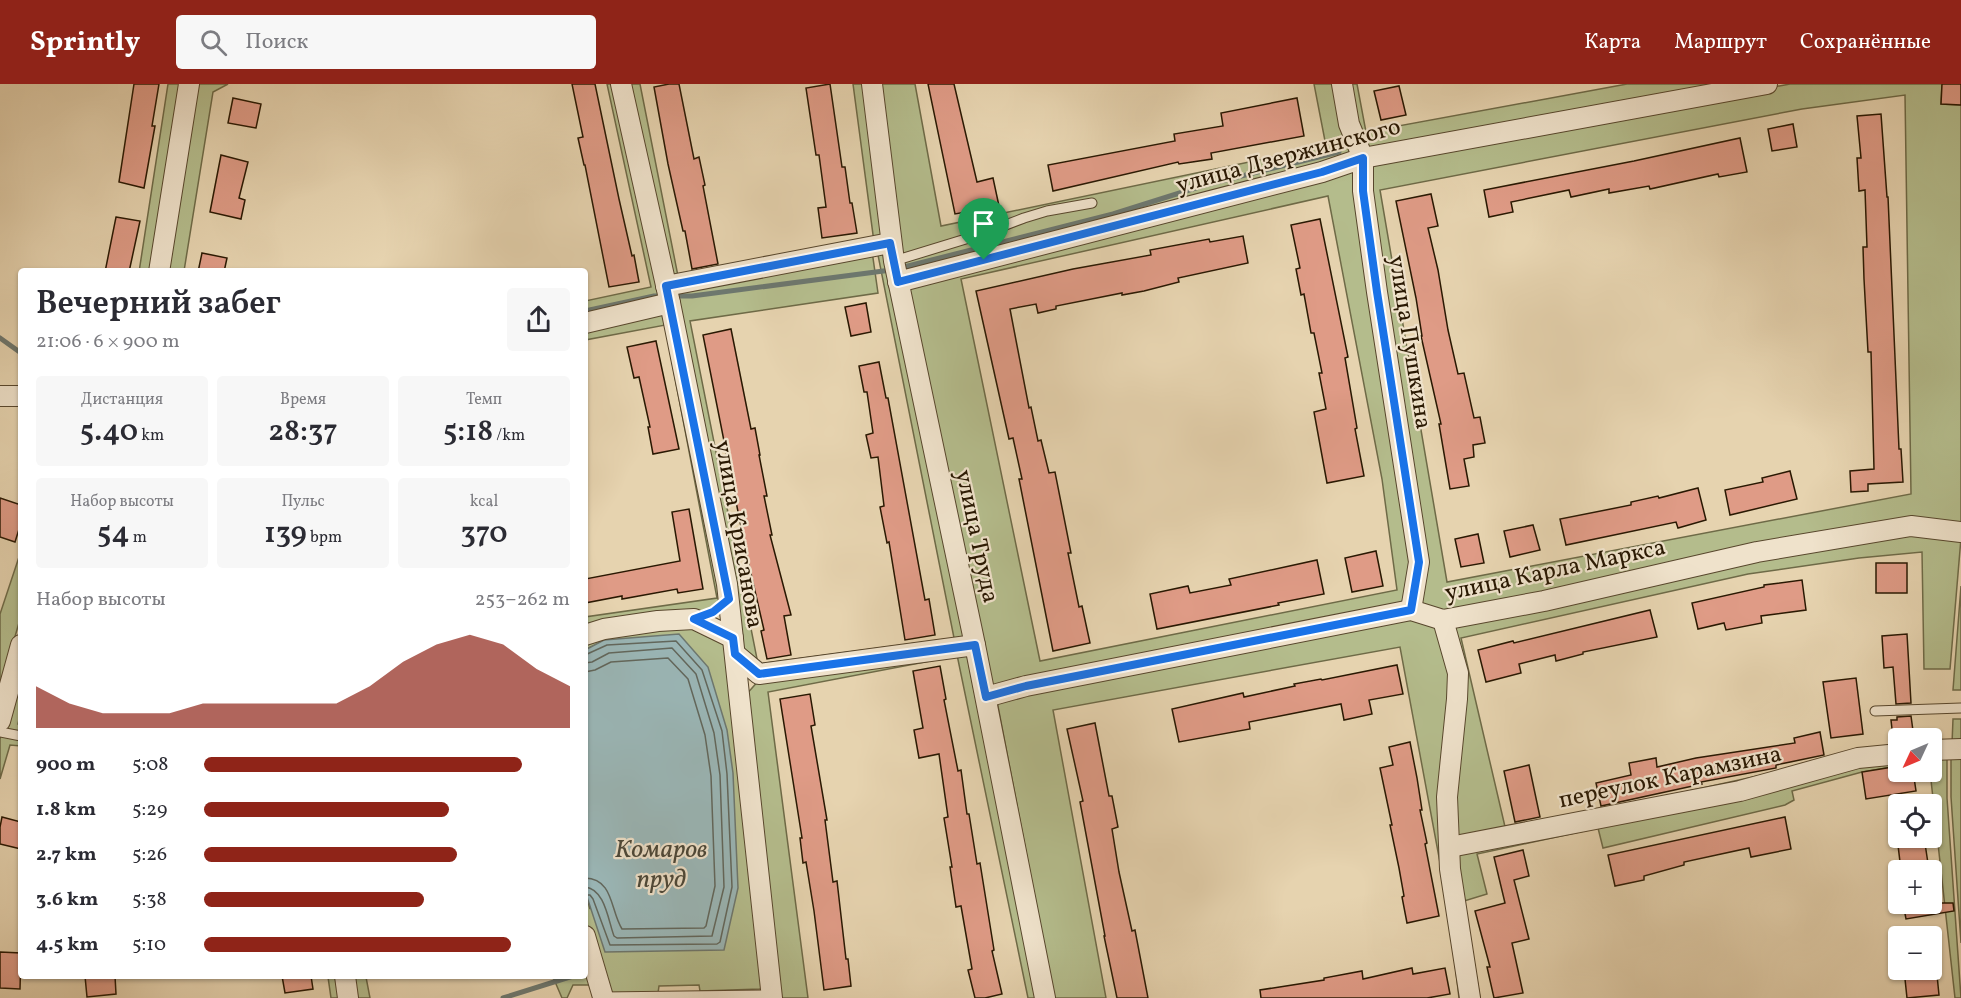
<!DOCTYPE html>
<html lang="ru">
<head>
<meta charset="utf-8">
<style>
  :root { --surface:#fff; --page:#f7f7f7; --text:#2b2b33; --muted:#7c7c81; --accent:#8f2418 }
  body { margin:0; font-family:Vollkorn,serif; background:var(--page); color:var(--text); height:100vh; display:flex; flex-direction:column; font-size:22px; white-space:nowrap }
  * { box-sizing:border-box; margin:0 }
  p { font-size:20px; color:var(--muted) }
  .icon { flex:none; width:33px; height:33px; fill:none; stroke:currentColor; stroke-width:2; stroke-linecap:round; stroke-linejoin:round }
  .map { position:relative; flex:1; overflow:hidden }
  .side { position:absolute; left:18px; top:184px; width:570px; height:711px; display:flex; flex-direction:column; background:var(--surface); border-radius:6px; box-shadow:0 2px 4px #0004 }
  .side>* { flex:none }
  .needle { width:39px; rotate:226deg }
  .fabs { position:absolute; left:1888px; top:644px; display:grid; gap:12px }
  .fabs a { display:grid; place-items:center; width:54px; height:54px; border-radius:6px; background:var(--surface); box-shadow:0 2px 4px #0004; font-size:30px }
  .pin { position:absolute; display:grid; place-items:center; width:51px; height:51px; color:#fff; margin:-62px -26px; border-radius:50% 50% 50% 0; rotate:-45deg; box-shadow:0 0 6px #0007 }
  .pin .icon { rotate:45deg }
  .round { display:grid; place-items:center; flex:none; width:63px; height:63px; border-radius:6px; background:var(--page) }
  .head { display:flex; align-items:center; justify-content:space-between; height:102px; padding:0 18px }
  h1 { font-size:33px; font-weight:600; line-height:45px }
  .metrics { display:grid; grid-template-columns:repeat(3,1fr); gap:9px; height:102px; padding:6px 18px }
  .metrics div { display:grid; align-content:center; border-radius:6px; background:var(--page); text-align:center }
  .metrics b { font-size:30px; font-weight:600 }
  .metrics small { font-size:16px; font-weight:400 }
  .metrics p { font-size:16px }
  .chart { height:168px; padding:12px 18px }
  .chart p { display:flex; justify-content:space-between }
  .chart svg { width:100%; height:108px; margin-top:6px; fill:var(--accent); opacity:.7 }
  ul { padding:0 18px; list-style:none; font-size:20px }
  li { display:grid; grid-template-columns:96px 72px 1fr; align-items:center; height:45px }
  li i { height:15px; border-radius:8px; background:var(--accent) }
  header { display:flex; align-items:center; gap:36px; box-sizing:border-box; height:84px; padding:0 30px; background:var(--accent); color:#fff }
  header strong { font-size:28px }
  nav { display:flex; gap:33px; margin-inline-start:auto; font-size:21px }
  .search { width:420px; height:54px; background:var(--page); display:flex; align-items:center; gap:15px; box-sizing:border-box; padding:0 21px; border-radius:6px; color:var(--muted); font-size:22px }
  .map>svg:first-child { display:block }
  .green { fill:#b4bc8c; stroke:#6e6a47; stroke-width:1.5; fill-rule:evenodd }
  .water { fill:#9ab6b6; stroke:#6d776e; stroke-width:1.5 }
  .lines { fill:none; stroke-linecap:round; stroke-linejoin:round }
  .shore { stroke:#62675c; stroke-width:1.5 }
  .stream { stroke:#6d776e; stroke-width:5 }
  .building { fill:#df9b86; stroke:#291802; stroke-width:1.5 }
  .service-casing { stroke:#58472d; stroke-width:11 }
  .minor-casing { stroke:#58472d; stroke-width:22 }
  .service { stroke:#efe2cb; stroke-width:9 }
  .minor { stroke:#efe2cb; stroke-width:20 }
  .route-casing { stroke:#fff; stroke-width:12 }
  .route { stroke:#1a73e8; stroke-width:8 }
  .labels { text-anchor:middle; stroke-width:4.5; stroke-linejoin:round; paint-order:stroke }
  .street-label { font-size:24px; fill:#291802; stroke:#efe2cb }
  .water-label { font-size:26px; font-style:italic; fill:#4b4738; stroke:#efe2cb }
</style>
</head>
<body>
<header>
<strong>Sprintly</strong>
<div class="search"><svg class="icon" aria-label="search" viewBox="0 0 24 24"><circle cx="10" cy="10" r="6"/><path d="M15 15l6 6"/></svg>Поиск</div>
<nav><a>Карта</a><a>Маршрут</a><a>Сохранённые</a></nav>
</header>
<div class="map">
<svg width="1961" height="914" viewBox="0 0 1961 914">
  <rect width="100%" height="100%" fill="#e6d3af"/>
  <filter id="stains"><feTurbulence type="fractalNoise" baseFrequency=".00333" numOctaves="4"/><feColorMatrix values="0 0 0 0 .2 0 0 0 0 .09 0 0 0 0 .02 0 0 0 .5 -.17"/></filter>
  <radialGradient id="worn" r=".72"><stop offset=".6" stop-color="#630" stop-opacity="0"/><stop offset="1" stop-color="#630" stop-opacity=".3"/></radialGradient>
  <g class="green">
    <polygon points="168,0 183,0 153,187 139,188"/>
    <polygon points="193,0 228,0 213,8 184,187 164,188"/>
    <polygon points="607,0 617,0 666,216 585,235 585,217 651,203"/>
    <polygon points="625,0 640,0 678,192 669,197"/>
    <polygon points="853,0 864,0 882,154 874,158"/>
    <polygon points="877,0 915,0 941,142 1326,62 1314,0 1338,0 1346,42 1356,69 1352,73 1321,85 910,191 903,189 901,179 905,176 1049,130 1095,121 1095,117 1047,125 1023,132 981,148 904,172 899,169"/>
    <polygon points="1345,0 1357,0 1366,48 1627,0 1744,0 1369,68"/>
    <path d="M1790 0H1942L1941 20 1961 21V444L1911 438 1444 530 1422 524 1368 82 1374 77ZM1905 11 1911 410 1447 498 1380 106 1802 25Z"/>
    <path d="M1353 82 1415 478 1403 522 992 602 907 204ZM1328 112 1382 395 1397 506 1040 577 961 195Z"/>
    <polygon points="877,166 885,168 965,552 955,559"/>
    <polygon points="872,167 878,209 690,237 758,580 946,555 948,560 760,586 738,568 671,206"/>
    <polygon points="668,225 725,514 711,526 694,532 585,548 585,533 717,514 665,241 585,256 585,244"/>
    <polygon points="1910,444 1961,454 1950,585 1924,585 1922,468 1859,474 1748,490 1461,554 1506,747 1830,676 1739,705 1454,758 1448,540"/>
    <polygon points="21,467 21,532 0,604 0,530"/>
    <polygon points="1961,502 1961,606 1953,606"/>
    <polygon points="1408,533 1440,542 1453,588 1441,707 1466,914 1459,914 1449,827 1400,563 1053,626 1106,914 1054,914 997,617"/>
    <polygon points="694,541 726,557 766,898 760,905 700,907 699,901 659,902 658,909 605,909 585,843 585,807 590,825 605,556 585,566 585,555"/>
    <polygon points="956,566 967,571 1036,914 1028,914"/>
    <polygon points="951,573 768,608 808,914 776,914 744,613 761,594"/>
    <polygon points="21,580 21,627 18,640 21,641 21,662 10,661 0,695 0,655"/>
    <polygon points="1953,635 1961,635 1961,658 1952,660"/>
    <polygon points="1947,669 1947,714 1961,914 1955,914 1930,687 1932,687 1932,670"/>
    <polygon points="1951,669 1961,672 1961,859 1951,713"/>
    <polygon points="1899,673 1899,682 1862,688 1792,707 1794,716 1785,721 1603,764 1598,744 1477,770 1487,810 1464,817 1480,914 1473,914 1453,784 1462,763"/>
    <polygon points="585,868 595,901 573,901 567,914 562,914 553,893 585,892"/>
    <polygon points="328,893 341,893 344,914 331,914"/>
    <polygon points="349,893 366,893 370,914 352,914"/>
  </g>
  <polygon class="water" points="679,550 708,583 727,646 733,689 738,804 724,866 605,868 585,807 585,566 604,556"/>
  <g class="lines">
    <g class="shore">
      <polyline points="585,571 607,561 676,557 702,586 722,647 727,690 732,803 720,858 717,860 610,861 593,815 590,811 585,811"/>
      <path d="M585 579 592 578 609 569 672 564 696 590 714 649 720 691 724 803 712 852 617 854 614 852C608 836 605 805 585 803"/>
      <path d="M585 588 595 586 611 578 668 574 688 595 705 651 711 692 715 802 706 842 704 844 622 845C610 826 614 795 585 794"/>
    </g>
    <g class="stream">
      <polyline points="900,184 1113,130 1205,101 1339,68"/>
      <polyline points="674,212 692,212 891,186"/>
      <polyline points="585,227 654,212 664,212"/>
      <polyline points="0,254 21,269"/>
      <polyline points="503,914 573,892"/>
    </g>
  </g>
  <g class="building">
    <polygon points="134,0 159,0 152,42 155,42 144,104 119,98"/>
    <polygon points="572,0 595,0 619,115 632,172 634,171 639,198 609,203 585,81 584,81 578,54 583,53"/>
    <polygon points="669,0 679,0 694,75 699,73 705,101 703,102 718,180 692,185 685,147 683,147 668,80 654,3"/>
    <polygon points="830,0 842,83 845,83 850,119 852,119 857,149 822,154 818,124 826,123 819,71 816,71 806,4"/>
    <polygon points="928,0 954,0 977,98 993,94 999,122 955,130"/>
    <polygon points="1942,0 1961,0 1961,21 1941,20"/>
    <polygon points="1399,2 1406,31 1381,36 1374,7"/>
    <polygon points="233,14 261,20 256,44 228,39"/>
    <polygon points="1297,14 1304,52 1211,69 1212,75 1179,80 1178,78 1053,107 1048,81 1175,57 1174,50 1223,42 1221,29"/>
    <polygon points="1881,30 1887,113 1888,113 1899,365 1901,365 1903,398 1868,400 1868,407 1851,408 1850,387 1874,385 1871,268 1868,268 1864,195 1863,163 1867,163 1865,106 1859,107 1857,74 1861,74 1857,32"/>
    <polygon points="1793,40 1797,63 1772,67 1768,45"/>
    <polygon points="1740,54 1747,88 1719,93 1718,90 1650,105 1649,102 1609,109 1609,105 1571,113 1569,106 1511,118 1513,128 1489,133 1484,106 1634,77"/>
    <polygon points="221,71 248,78 239,114 245,116 241,135 210,128"/>
    <polygon points="1431,110 1438,142 1428,144 1438,186 1448,246 1458,290 1464,289 1474,334 1480,333 1485,359 1473,361 1474,373 1464,375 1469,402 1450,405 1439,340 1441,340 1421,252 1422,252 1416,214 1396,117"/>
    <polygon points="116,133 140,137 129,188 105,188"/>
    <polygon points="1320,135 1348,273 1345,274 1357,344 1355,345 1364,392 1327,399 1314,328 1326,325 1319,289 1322,289 1314,249 1311,249 1304,210 1301,211 1296,185 1300,184 1291,141"/>
    <polygon points="1243,152 1248,179 1178,194 1179,198 1144,207 1122,211 1122,209 1056,222 1056,225 1038,229 1036,220 1010,225 1029,324 1031,323 1038,357 1041,356 1049,389 1055,388 1071,469 1068,469 1079,523 1082,522 1090,559 1053,567 1019,395 1022,395 1013,354 1009,355 976,207 1073,185 1151,171 1150,166 1209,155 1210,158"/>
    <polygon points="202,169 227,174 224,188 198,188"/>
    <polygon points="866,219 871,248 851,252 845,223"/>
    <polygon points="731,245 751,345 755,344 760,371 759,371 767,412 764,412 772,451 770,451 791,531 784,532 791,571 767,575 761,547 764,546 746,468 703,251"/>
    <polygon points="656,257 679,365 653,370 648,343 650,343 639,293 634,294 627,263"/>
    <polygon points="879,278 886,314 888,314 925,516 929,515 935,551 905,556 889,458 887,459 880,423 884,422 878,373 871,374 866,351 873,349 867,308 864,308 859,282"/>
    <polygon points="1790,387 1797,415 1730,431 1725,406 1763,398 1762,394"/>
    <polygon points="1698,404 1706,436 1678,444 1676,438 1566,461 1560,435 1631,421 1631,418 1658,412 1659,414"/>
    <polygon points="0,414 21,421 21,439 15,458 0,453"/>
    <polygon points="689,425 703,505 678,509 677,505 622,515 622,512 585,519 585,495 680,477 672,428"/>
    <polygon points="1533,441 1540,466 1510,473 1504,447"/>
    <polygon points="1478,450 1484,479 1461,483 1455,455"/>
    <polygon points="1376,467 1383,502 1352,508 1345,474"/>
    <polygon points="1317,476 1324,510 1278,519 1279,521 1157,545 1150,510 1188,502 1190,509 1231,501 1229,495"/>
    <rect x="1876" y="479" width="31" height="30"/>
    <polygon points="1802,496 1806,526 1761,532 1762,539 1726,546 1724,539 1698,545 1692,519 1764,503 1764,501"/>
    <polygon points="1650,526 1657,553 1583,568 1583,570 1556,577 1555,571 1519,580 1521,589 1486,598 1478,566 1513,557 1514,559"/>
    <polygon points="1907,550 1911,619 1896,620 1893,583 1884,584 1882,552"/>
    <polygon points="1397,581 1403,610 1369,616 1372,630 1344,636 1341,620 1249,638 1250,645 1179,658 1172,625 1243,609 1244,613 1295,602 1294,600 1321,595 1322,596"/>
    <polygon points="940,582 946,615 944,616 958,687 961,686 967,730 969,730 977,780 980,779 994,866 992,867 1002,910 985,914 975,914 968,886 972,885 961,822 956,823 950,783 952,783 944,734 948,733 939,670 919,674 914,646 923,644 913,587"/>
    <polygon points="1856,594 1863,650 1831,654 1823,598"/>
    <polygon points="810,610 815,641 811,642 827,736 825,736 833,798 837,797 846,875 848,875 851,902 824,906 814,827 806,778 803,779 800,754 802,754 780,615"/>
    <polygon points="1911,632 1914,654 1893,654 1891,636 1897,636 1897,633"/>
    <polygon points="1095,639 1109,712 1112,712 1118,743 1112,745 1119,788 1132,847 1135,846 1148,914 1117,914 1104,852 1105,852 1080,718 1083,717 1067,645"/>
    <polygon points="1820,648 1824,671 1776,681 1776,684 1701,698 1702,700 1601,722 1596,699 1631,691 1629,679 1656,674 1657,683 1696,674 1795,659 1794,654"/>
    <polygon points="1410,658 1417,694 1422,726 1420,726 1427,759 1425,760 1439,832 1407,839 1402,813 1404,812 1399,784 1390,741 1392,741 1380,684 1393,681 1389,663"/>
    <polygon points="1529,681 1540,733 1515,738 1504,687"/>
    <polygon points="1899,682 1899,687 1913,687 1916,707 1866,715 1862,688"/>
    <polygon points="2,733 21,738 21,765 0,760 0,743"/>
    <polygon points="1785,733 1791,765 1751,773 1749,764 1684,778 1684,781 1644,792 1644,796 1615,802 1608,771"/>
    <polygon points="1897,753 1924,753 1929,786 1901,786"/>
    <polygon points="1523,766 1529,792 1514,796 1529,855 1512,859 1523,909 1494,914 1487,883 1490,883 1475,827 1505,819 1494,773"/>
    <polygon points="1903,819 1953,819 1954,827 1906,835"/>
    <polygon points="0,868 21,869 20,905 0,904"/>
    <polygon points="1412,884 1413,890 1445,884 1450,910 1427,914 1261,914 1260,906 1324,896 1324,894 1362,887 1363,895"/>
    <polygon points="1937,891 1939,911 1907,914 1905,895"/>
    <polygon points="85,892 115,892 116,910 87,913"/>
    <polygon points="282,892 311,892 313,905 285,909"/>
  </g>
  <g class="lines">
    <g class="service-casing">
      <g id="service">
        <polyline points="894,177 982,150 1024,134 1047,127 1092,119"/>
        <polyline points="1875,627 1961,624"/>
        <polyline points="0,648 21,652"/>
        <polyline points="603,913 771,911"/>
      </g>
    </g>
    <g class="minor-casing">
      <g id="minor">
        <polyline points="621,0 670,219 727,500 772,914"/>
        <polyline points="872,0 894,177 975,561 1045,914"/>
        <polyline points="1342,0 1349,40 1363,74 1363,107 1377,208 1419,478 1411,526"/>
        <polyline points="159,188 189,0"/>
        <polyline points="898,198 1322,88 1363,74 1767,0"/>
        <polyline points="666,202 890,159"/>
        <polyline points="585,239 670,219"/>
        <polyline points="0,312 21,312"/>
        <polyline points="1443,536 1458,589 1457,615 1447,713 1450,785 1470,914"/>
        <polyline points="585,551 604,545 658,537 694,535 733,554"/>
        <polyline points="735,570 759,590 975,561"/>
        <polyline points="986,613 1026,602 1411,526 1443,536 1544,517 1757,468 1911,442 1961,448"/>
        <polyline points="0,637 21,561"/>
        <polyline points="1932,666 1961,665"/>
        <polyline points="1450,763 1740,707 1858,674 1899,670"/>
        <polyline points="585,852 603,913"/>
        <polyline points="345,892 348,914"/>
      </g>
    </g>
    <use href="#service" class="service"/>
    <use href="#minor" class="minor"/>
  </g>
  <g class="lines">
    <g class="route-casing">
      <polygon id="route" points="1363,74 1363,107 1377,208 1419,478 1411,526 1026,602 986,613 975,561 759,590 735,570 733,554 694,535 713,528 729,515 666,202 890,159 898,198 1322,88"/>
    </g>
    <use href="#route" class="route"/>
  </g>
  <g class="labels">
    <g class="street-label">
      <text transform="translate(1288 71) rotate(-15)" y="8">улица Дзержинского</text>
      <text transform="translate(1411 258) rotate(81)" y="8">улица Пушкина</text>
      <text transform="translate(740 450) rotate(80)" y="8">улица Крисанова</text>
      <text transform="translate(978 452) rotate(78)" y="8">улица Труда</text>
      <text transform="translate(1555 485) rotate(-12)" y="8">улица Карла Маркса</text>
      <text transform="translate(1670 692) rotate(-12)" y="8">переулок Карамзина</text>
    </g>
    <g class="water-label">
      <text x="661" y="773">Комаров<tspan x="661" dy="30">пруд</tspan></text>
    </g>
  </g>
  <rect width="100%" height="100%" filter="url(#stains)"/>
  <rect width="100%" height="100%" fill="url(#worn)"/>
</svg>
<div class="fabs">
<a><svg class="needle" viewBox="-14 -14 28 28"><path d="M0-13l5 13h-10z" fill="#e53935"/><path d="M0 13l5-13h-10z" fill="#7c7c81"/></svg></a>
<a><svg class="icon" aria-label="locate" viewBox="0 0 24 24"><circle cx="12" cy="12" r="6"/><path d="M12 2v4M12 18v4M2 12h4M18 12h4"/></svg></a>
<a>+</a>
<a>−</a>
</div>
<div class="pin" style="left:984px;top:176px;background:#1e9e55"><svg class="icon" aria-label="arrive" viewBox="0 0 24 24"><path d="M6 21V4h12l-3 4 3 4H6"/></svg></div>
<section class="side">
<div class="head"><div><h1>Вечерний забег</h1><p>21:06 · 6 × 900 m</p></div><a class="round"><svg class="icon" aria-label="share" viewBox="0 0 24 24"><path d="M12 15V3M7 8l5-5 5 5M5 13v7h14v-7"/></svg></a></div>
<div class="metrics">
<div><p>Дистанция</p><b>5.40<small> km</small></b></div>
<div><p>Время</p><b>28:37</b></div>
<div><p>Темп</p><b>5:18<small> /km</small></b></div>
</div>
<div class="metrics">
<div><p>Набор высоты</p><b>54<small> m</small></b></div>
<div><p>Пульс</p><b>139<small> bpm</small></b></div>
<div><p>kcal</p><b>370</b></div>
</div>
<div class="chart"><p><span>Набор высоты</span>253–262 m</p>
<svg viewBox="0 0 160 44" preserveAspectRatio="none"><path d="M0 44V27L10 34L20 38L30 38L40 38L50 34L60 34L70 34L80 34L90 34L100 27L110 17L120 10L130 6L140 10L150 20L160 27V44z"/></svg>
</div>
<ul>
<li><b>900 m</b>5:08<i style="width:87%"></i></li>
<li><b>1.8 km</b>5:29<i style="width:67%"></i></li>
<li><b>2.7 km</b>5:26<i style="width:69%"></i></li>
<li><b>3.6 km</b>5:38<i style="width:60%"></i></li>
<li><b>4.5 km</b>5:10<i style="width:84%"></i></li>
</ul>
</section>
</div>
</body>
</html>
